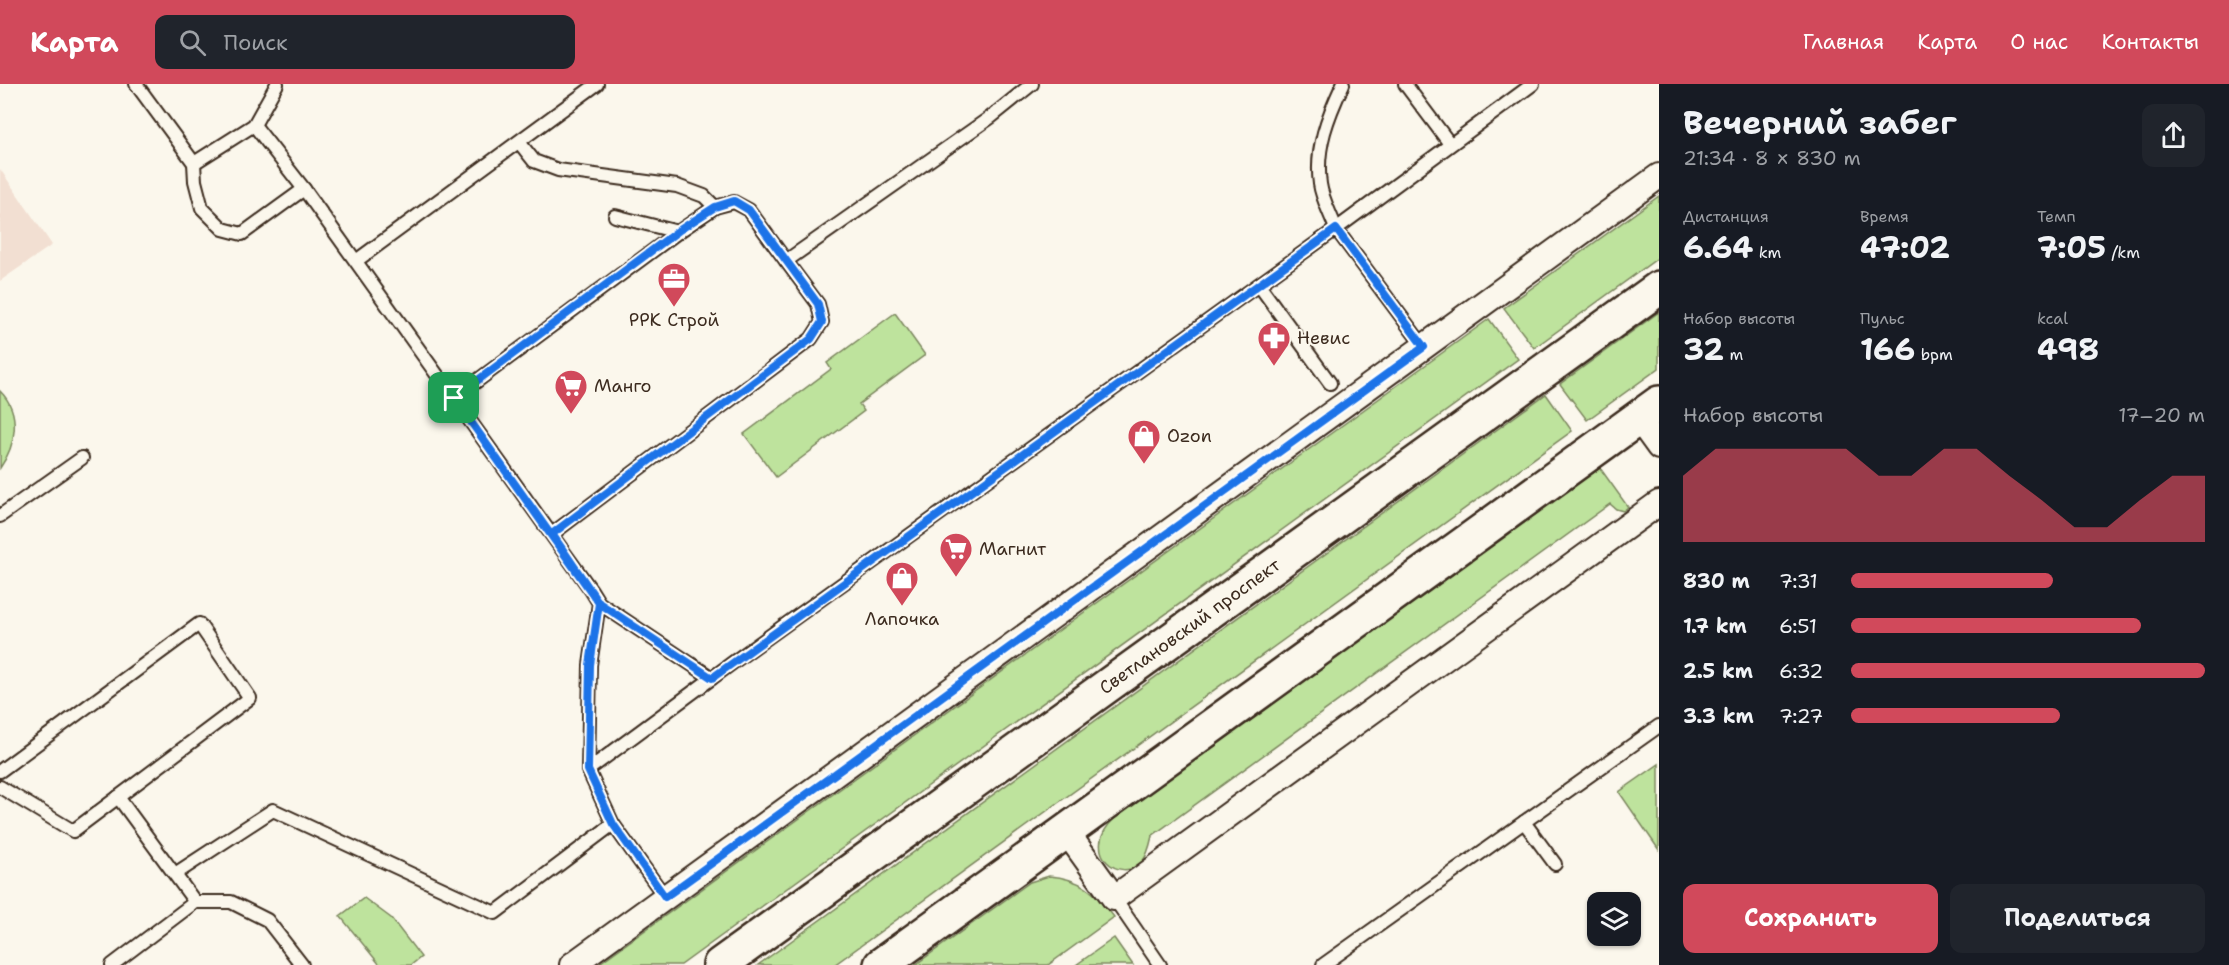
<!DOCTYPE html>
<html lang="ru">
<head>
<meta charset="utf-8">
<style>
  :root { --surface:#171b24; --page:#20242c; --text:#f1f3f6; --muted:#9ea1a6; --accent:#d1495b }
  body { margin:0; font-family:"Shantell Sans",sans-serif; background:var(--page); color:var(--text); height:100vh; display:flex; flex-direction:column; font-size:22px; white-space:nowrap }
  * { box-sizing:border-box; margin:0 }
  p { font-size:20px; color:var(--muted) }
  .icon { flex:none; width:33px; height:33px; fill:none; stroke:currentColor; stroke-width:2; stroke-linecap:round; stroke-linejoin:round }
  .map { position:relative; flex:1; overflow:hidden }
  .side { display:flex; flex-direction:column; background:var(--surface); width:570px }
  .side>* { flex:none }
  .controls { position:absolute; left:1587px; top:808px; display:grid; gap:12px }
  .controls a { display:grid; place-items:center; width:54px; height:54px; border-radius:12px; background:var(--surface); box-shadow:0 2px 4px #0004; font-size:30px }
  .pin { position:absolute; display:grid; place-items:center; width:51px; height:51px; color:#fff; margin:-26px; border-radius:12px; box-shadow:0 3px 9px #0006 }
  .round { display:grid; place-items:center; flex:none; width:63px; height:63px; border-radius:12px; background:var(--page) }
  .summary { display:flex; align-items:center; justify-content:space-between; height:102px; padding:0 24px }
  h1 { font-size:33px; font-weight:700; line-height:45px }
  .figures { display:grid; grid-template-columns:repeat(3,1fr); gap:9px; height:102px; padding:6px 24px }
  .figures div { display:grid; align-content:center }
  .figures b { font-size:30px; font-weight:700 }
  .figures small { font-size:16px; font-weight:400 }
  .figures p { font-size:16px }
  .chart { height:168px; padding:12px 24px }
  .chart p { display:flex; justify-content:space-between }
  .chart svg { width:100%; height:108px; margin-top:6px; fill:var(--accent); opacity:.7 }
  .action { display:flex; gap:12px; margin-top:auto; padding:12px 24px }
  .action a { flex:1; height:69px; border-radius:12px; background:var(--accent); color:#fff; font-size:24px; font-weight:700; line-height:69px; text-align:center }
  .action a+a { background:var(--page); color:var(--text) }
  ul { padding:0 24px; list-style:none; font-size:20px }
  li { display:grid; grid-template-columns:96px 72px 1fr; align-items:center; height:45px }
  li i { height:15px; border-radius:8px; background:var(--accent) }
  header { display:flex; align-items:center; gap:36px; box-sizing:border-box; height:84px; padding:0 30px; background:var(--accent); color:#fff }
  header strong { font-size:28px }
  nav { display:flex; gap:33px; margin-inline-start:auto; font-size:21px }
  .search { width:420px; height:54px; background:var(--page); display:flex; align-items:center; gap:15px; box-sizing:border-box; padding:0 21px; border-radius:12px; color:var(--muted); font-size:22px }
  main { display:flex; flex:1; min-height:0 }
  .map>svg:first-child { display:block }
  .built { fill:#f2dfd2 }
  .green { fill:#bee39d; stroke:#7c865e; stroke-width:1.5 }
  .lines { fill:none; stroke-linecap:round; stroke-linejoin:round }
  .service-casing { stroke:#3b2a1e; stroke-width:16 }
  .minor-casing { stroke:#3b2a1e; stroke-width:28 }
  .secondary-casing { stroke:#3b2a1e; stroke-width:38 }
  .service { stroke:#fbf7ec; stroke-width:12 }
  .minor { stroke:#fbf7ec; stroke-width:24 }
  .secondary { stroke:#fbf7ec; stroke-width:33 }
  .route-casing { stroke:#fff; stroke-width:12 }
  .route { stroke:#1a73e8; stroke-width:8 }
  .labels { text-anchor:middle; stroke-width:4.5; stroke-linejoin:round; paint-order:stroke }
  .poi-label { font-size:18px; fill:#3b2a1e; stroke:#fbf7ec; text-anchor:start }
  .street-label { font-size:18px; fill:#3b2a1e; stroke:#fbf7ec }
</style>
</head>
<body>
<header>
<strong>Карта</strong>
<div class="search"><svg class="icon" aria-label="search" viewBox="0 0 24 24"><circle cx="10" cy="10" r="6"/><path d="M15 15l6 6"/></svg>Поиск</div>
<nav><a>Главная</a><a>Карта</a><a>О нас</a><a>Контакты</a></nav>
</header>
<main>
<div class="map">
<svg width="1659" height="881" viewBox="0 0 1659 881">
  <rect width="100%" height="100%" fill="#fbf7ec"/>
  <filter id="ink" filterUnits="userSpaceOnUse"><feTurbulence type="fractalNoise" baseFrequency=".0167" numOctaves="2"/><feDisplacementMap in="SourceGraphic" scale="12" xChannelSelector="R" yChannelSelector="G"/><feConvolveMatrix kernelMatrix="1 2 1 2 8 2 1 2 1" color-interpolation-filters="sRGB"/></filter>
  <g filter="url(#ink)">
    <polygon class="built" points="0,85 52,161 0,197"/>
    <g class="green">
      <polygon points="1659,112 1659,173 1534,264 1504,224"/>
      <polygon points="1659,228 1659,284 1587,336 1560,300"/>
      <polygon points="895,229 925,271 859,320 864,327 776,393 744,350 831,285 827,279"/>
      <polygon points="1489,235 1518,275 681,881 597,881"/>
      <path d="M0 307C22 329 16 361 0 384Z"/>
      <polygon points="1546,310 1572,347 834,881 758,881"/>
      <path d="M1600 384 1628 423 1623 427 1616 425 1610 420 1152 752C1150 761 1148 771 1142 778 1120 801 1079 768 1114 735Z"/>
      <polygon points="1659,680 1659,766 1619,708"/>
      <path d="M1049 792C1081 794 1096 809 1114 833L1048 881H915L1030 798Z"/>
      <polygon points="364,814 391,834 421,873 411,881 380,881 340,832"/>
      <polygon points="1114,854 1133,881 1076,881"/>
    </g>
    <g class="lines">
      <g class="service-casing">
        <g id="service">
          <polyline points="136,0 194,79 195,97 202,124 223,145 242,150 304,105 591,506 599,519 590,581 588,686"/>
          <polyline points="1405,0 1450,60"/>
          <polyline points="254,41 304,105"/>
          <polyline points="519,58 534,77 558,86 677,102 704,112 715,123"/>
          <polyline points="194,79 254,41 277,0"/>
          <polyline points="615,132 678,148"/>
          <polyline points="356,177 597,0"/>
          <polyline points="1259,201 1330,299"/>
          <polyline points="1424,263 1336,145 1533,0"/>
          <polyline points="454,314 678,148 715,123 734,118 749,126 786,177"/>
          <polyline points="0,432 82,374"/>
          <polyline points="552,450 811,255 822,238 818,220 786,177 991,33 1032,0"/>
          <polyline points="599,519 712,594"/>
          <polyline points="0,687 199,540 250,614 73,747 0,703"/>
          <polyline points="118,713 195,818 231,818 267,836 302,881"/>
          <polyline points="1524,738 1555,780"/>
          <polyline points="175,790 273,726 495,829 613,740"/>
          <path d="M665 813 613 740 588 686 735 577 1336 145C1331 131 1322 115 1320 100 1315 64 1328 32 1343 0"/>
          <polyline points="1114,814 1160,881"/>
          <polyline points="112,881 195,818"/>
          <polyline points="1323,881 1659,642"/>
        </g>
      </g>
      <g class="minor-casing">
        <g id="minor">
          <polyline points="1638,334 1659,363"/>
          <polyline points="1066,747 1114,814 1659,419"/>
          <polyline points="572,881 1659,92"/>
        </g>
      </g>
      <g class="secondary-casing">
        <g id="secondary">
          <path id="s1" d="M720 881 1659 204"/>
          <polyline points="881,881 1659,319"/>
        </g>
      </g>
      <use href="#service" class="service"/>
      <use href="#minor" class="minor"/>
      <use href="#secondary" class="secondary"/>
    </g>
  </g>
  <g class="lines" filter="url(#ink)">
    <g class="route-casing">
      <polyline id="route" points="454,314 599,519 590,581 588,686 613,740 665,813 1424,263 1336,145 712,594 599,519 552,450 811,255 822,238 818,220 749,126 734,117 715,123 678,147 454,314"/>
    </g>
    <use href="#route" class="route"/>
  </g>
  <defs>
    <g id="office-pin" transform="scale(1.725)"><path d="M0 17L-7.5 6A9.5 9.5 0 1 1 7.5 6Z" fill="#d1495b" stroke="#fbf7ec"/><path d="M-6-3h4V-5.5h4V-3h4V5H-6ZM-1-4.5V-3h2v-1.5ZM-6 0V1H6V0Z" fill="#fff"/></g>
    <g id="pharmacy-pin" transform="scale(1.725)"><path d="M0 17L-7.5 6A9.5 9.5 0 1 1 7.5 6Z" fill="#d1495b" stroke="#fbf7ec"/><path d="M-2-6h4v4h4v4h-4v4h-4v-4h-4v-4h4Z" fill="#fff"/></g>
    <g id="supermarket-pin" transform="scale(1.725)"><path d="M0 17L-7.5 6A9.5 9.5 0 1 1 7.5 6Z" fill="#d1495b" stroke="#fbf7ec"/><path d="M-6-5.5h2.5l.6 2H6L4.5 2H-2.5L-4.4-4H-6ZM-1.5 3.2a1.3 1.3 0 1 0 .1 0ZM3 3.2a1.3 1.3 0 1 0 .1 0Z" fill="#fff"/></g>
    <g id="shop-pin" transform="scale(1.725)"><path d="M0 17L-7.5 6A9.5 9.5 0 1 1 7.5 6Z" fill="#d1495b" stroke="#fbf7ec"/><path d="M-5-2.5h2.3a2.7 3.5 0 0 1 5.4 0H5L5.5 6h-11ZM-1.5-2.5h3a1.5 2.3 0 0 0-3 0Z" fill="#fff"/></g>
  </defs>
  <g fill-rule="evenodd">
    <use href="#office-pin" x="674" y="195"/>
    <use href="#pharmacy-pin" x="1274" y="254"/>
    <use href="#supermarket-pin" x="571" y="302"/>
    <use href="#shop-pin" x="1144" y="352"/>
    <use href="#supermarket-pin" x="956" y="465"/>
    <use href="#shop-pin" x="902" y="494"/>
  </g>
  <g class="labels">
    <g class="poi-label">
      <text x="674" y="242" text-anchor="middle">РРК Строй</text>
      <text x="1297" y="260">Невис</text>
      <text x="594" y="308">Манго</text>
      <text x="1167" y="358">Ozon</text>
      <text x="979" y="471">Магнит</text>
      <text x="902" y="541" text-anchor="middle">Лапочка</text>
    </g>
    <g class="street-label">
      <text dy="6" stroke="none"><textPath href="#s1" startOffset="579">Светлановский проспект</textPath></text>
    </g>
  </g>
</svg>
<div class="controls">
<a><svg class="icon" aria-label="layers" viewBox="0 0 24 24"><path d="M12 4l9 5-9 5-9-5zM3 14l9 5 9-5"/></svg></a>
</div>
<div class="pin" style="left:454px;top:314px;background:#1e9e55"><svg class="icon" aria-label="arrive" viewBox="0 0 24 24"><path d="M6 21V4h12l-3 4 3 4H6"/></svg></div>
</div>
<section class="side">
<div class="summary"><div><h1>Вечерний забег</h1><p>21:34 · 8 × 830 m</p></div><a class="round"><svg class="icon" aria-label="share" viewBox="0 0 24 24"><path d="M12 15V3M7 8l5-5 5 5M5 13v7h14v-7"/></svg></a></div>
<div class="figures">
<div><p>Дистанция</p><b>6.64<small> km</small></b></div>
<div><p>Время</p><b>47:02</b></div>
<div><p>Темп</p><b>7:05<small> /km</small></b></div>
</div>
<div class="figures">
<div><p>Набор высоты</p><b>32<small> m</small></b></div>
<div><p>Пульс</p><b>166<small> bpm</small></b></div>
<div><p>kcal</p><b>498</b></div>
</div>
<div class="chart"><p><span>Набор высоты</span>17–20 m</p>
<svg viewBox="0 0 160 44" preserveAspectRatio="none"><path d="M0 44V17L10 6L20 6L30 6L40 6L50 6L60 17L70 17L80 6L90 6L100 17L110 27L120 38L130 38L140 27L150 17L160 17V44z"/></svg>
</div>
<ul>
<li><b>830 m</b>7:31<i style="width:57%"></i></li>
<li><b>1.7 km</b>6:51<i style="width:82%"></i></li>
<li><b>2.5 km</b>6:32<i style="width:100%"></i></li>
<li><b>3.3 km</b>7:27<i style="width:59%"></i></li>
</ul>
<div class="action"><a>Сохранить</a><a>Поделиться</a></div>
</section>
</main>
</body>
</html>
